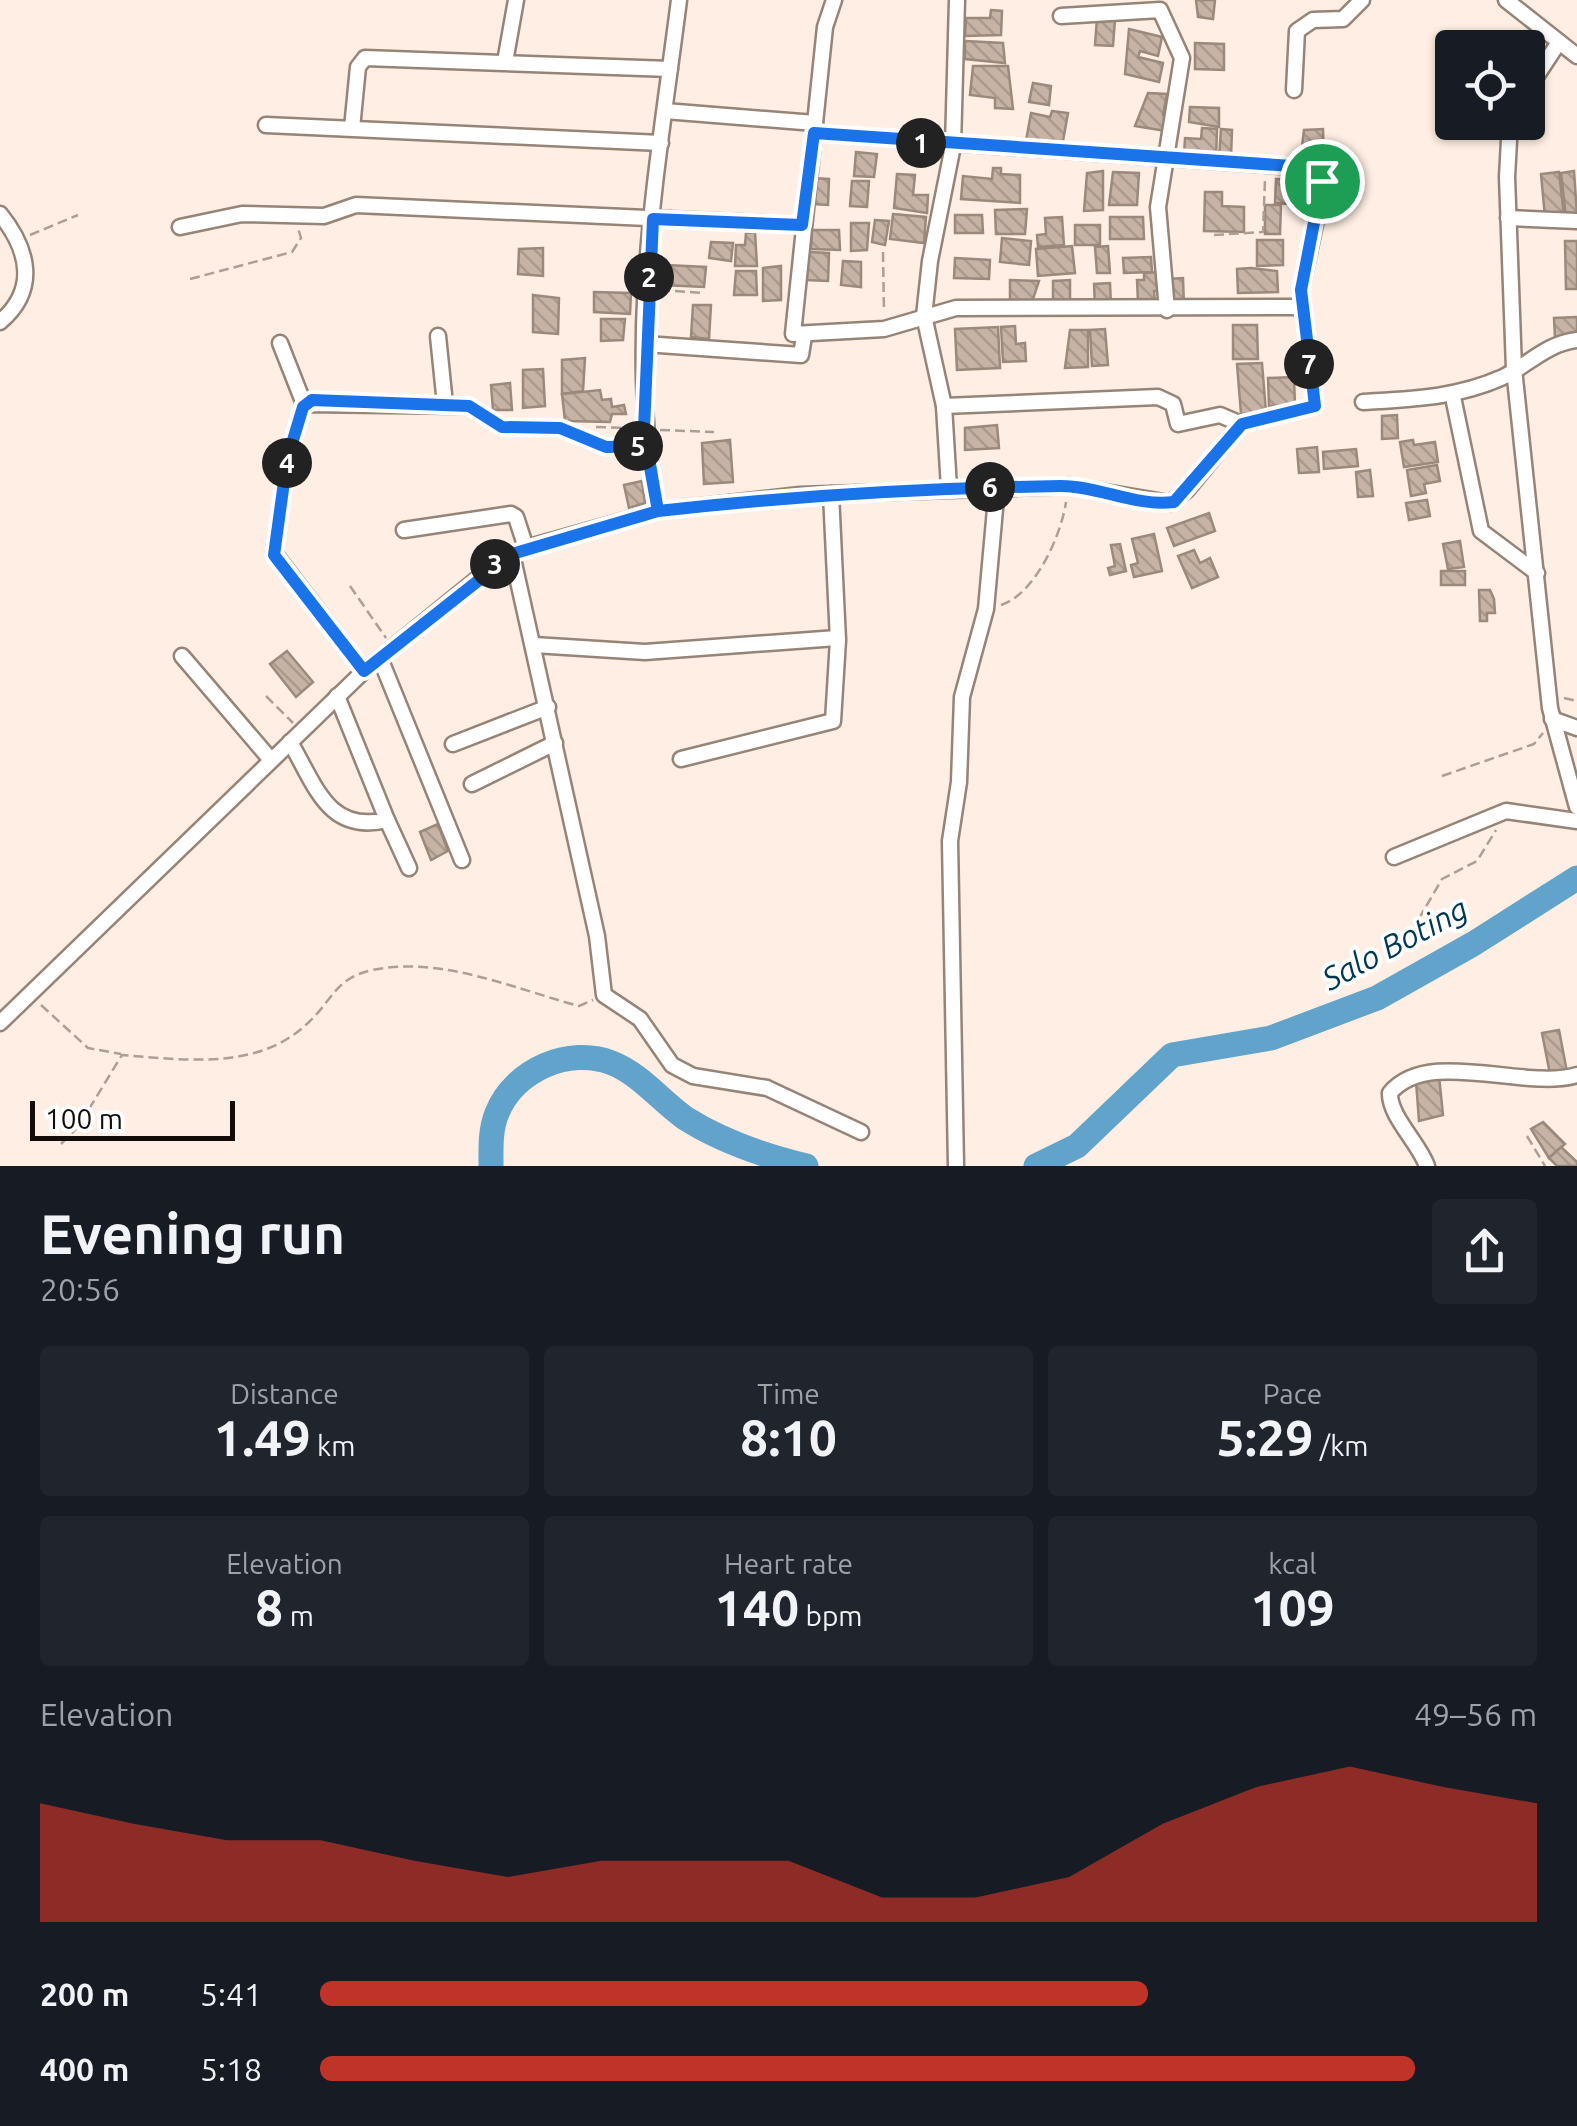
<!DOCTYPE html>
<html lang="en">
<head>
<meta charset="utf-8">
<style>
  :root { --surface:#171b24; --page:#20242c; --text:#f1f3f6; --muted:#9ea1a6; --accent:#c03329 }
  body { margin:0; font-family:Ubuntu,sans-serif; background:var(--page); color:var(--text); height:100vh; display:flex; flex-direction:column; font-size:38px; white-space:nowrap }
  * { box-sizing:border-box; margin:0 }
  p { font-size:32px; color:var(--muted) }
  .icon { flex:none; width:55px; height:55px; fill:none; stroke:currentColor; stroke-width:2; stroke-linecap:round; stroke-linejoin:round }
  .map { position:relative; height:1166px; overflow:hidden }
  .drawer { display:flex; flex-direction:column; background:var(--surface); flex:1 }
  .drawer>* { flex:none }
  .tools { position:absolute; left:1435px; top:30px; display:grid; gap:20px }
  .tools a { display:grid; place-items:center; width:110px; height:110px; border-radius:10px; background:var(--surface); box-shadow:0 2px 8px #0004; font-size:50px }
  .scale { position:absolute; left:30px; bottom:25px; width:205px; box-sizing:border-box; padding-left:10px; border:5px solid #130c08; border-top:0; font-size:28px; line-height:35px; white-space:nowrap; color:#130c08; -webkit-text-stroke:8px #fefefe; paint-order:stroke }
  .pin { position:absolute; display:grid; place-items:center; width:85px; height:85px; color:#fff; margin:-42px; border:5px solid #fff; border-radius:50%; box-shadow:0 2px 10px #0007 }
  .km { position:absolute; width:50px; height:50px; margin:-25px; border-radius:50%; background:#222; color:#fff; font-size:28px; line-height:50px; text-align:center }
  .round { display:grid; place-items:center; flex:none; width:105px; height:105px; border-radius:10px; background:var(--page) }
  .headline { display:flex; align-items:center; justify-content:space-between; height:170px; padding:0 40px }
  h1 { font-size:55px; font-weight:700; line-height:75px }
  .metrics { display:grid; grid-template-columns:repeat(3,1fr); gap:15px; height:170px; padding:10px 40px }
  .metrics div { display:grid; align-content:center; border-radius:10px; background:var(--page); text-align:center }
  .metrics b { font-size:50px; font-weight:700 }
  .metrics small { font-size:28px; font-weight:400 }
  .metrics p { font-size:28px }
  .chart { height:280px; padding:20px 40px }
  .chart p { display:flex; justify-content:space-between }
  .chart svg { width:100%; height:180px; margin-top:10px; fill:var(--accent); opacity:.7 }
  ul { padding:0 40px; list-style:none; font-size:32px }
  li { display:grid; grid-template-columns:160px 120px 1fr; align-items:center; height:75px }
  li i { height:25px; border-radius:12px; background:var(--accent) }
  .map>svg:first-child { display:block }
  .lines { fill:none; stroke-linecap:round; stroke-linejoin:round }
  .river { stroke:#62a3cb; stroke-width:25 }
  .building { fill:url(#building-back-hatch); stroke:#9b897c; stroke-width:2.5 }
  .minor-casing { stroke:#968477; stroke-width:19 }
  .path { stroke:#ac9f97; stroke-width:2.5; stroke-dasharray:10 5; stroke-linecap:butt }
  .minor { stroke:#fff; stroke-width:14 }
  .route-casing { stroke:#fff; stroke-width:20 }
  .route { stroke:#1a73e8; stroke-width:12 }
  .labels { text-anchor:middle; stroke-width:8; stroke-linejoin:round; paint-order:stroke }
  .water-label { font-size:32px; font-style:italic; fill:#003853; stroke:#fefefe }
</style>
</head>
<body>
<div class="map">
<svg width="1577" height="1166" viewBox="0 0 1577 1166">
  <defs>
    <pattern id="building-back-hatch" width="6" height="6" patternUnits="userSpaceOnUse" patternTransform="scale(2.5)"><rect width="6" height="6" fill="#c7b3a6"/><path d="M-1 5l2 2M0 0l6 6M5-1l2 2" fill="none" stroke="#aa998d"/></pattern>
  </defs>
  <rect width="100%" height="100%" fill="#feeee3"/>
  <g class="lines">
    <g class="river">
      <path d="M491 1166C491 1148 490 1130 497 1113 514 1070 569 1046 612 1063 640 1074 661 1101 685 1118 721 1141 765 1156 806 1166"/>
      <polyline points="1036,1166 1077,1146 1172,1055 1271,1038 1377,998 1473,944 1577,878"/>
    </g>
  </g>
  <g class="building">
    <polygon points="1196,0 1215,0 1213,19 1198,17"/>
    <polygon points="991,10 1002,11 1001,35 965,36 966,18 990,18"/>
    <polygon points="1097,18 1115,19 1113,46 1095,45"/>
    <polygon points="1129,29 1162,37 1158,56 1140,51 1138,57 1163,63 1159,82 1125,74"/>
    <polygon points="965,41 1003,43 1005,63 965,59"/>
    <polygon points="1195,43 1224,44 1224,70 1195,69"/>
    <polygon points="973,66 1008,66 1013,109 995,108 995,98 970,95"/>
    <polygon points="1033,83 1051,86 1049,105 1029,102"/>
    <polygon points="1148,93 1167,94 1163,115 1168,117 1166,131 1135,126"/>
    <polygon points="1190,107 1219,108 1219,127 1189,122"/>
    <polygon points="1052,111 1068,113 1063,141 1026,141 1031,113 1050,117"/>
    <polygon points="1202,128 1217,129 1216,159 1184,155 1185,138 1201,139"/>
    <polygon points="1221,129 1232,130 1231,158 1219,158"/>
    <polygon points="1323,129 1324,161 1300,163 1304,130"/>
    <polygon points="856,152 877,154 874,177 854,176"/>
    <polygon points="993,168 1001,168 1001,174 1020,175 1020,203 961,199 963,176 992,179"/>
    <polygon points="1103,171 1103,210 1084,211 1087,173"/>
    <polygon points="1574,171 1577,215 1566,217 1561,173"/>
    <polygon points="1113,172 1139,173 1137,205 1109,205"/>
    <polygon points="1559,172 1564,216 1545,217 1541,174"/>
    <polygon points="897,174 915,175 913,195 928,195 927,213 894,208"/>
    <polygon points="813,178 829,179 828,205 813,204"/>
    <polygon points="1276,179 1304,180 1302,205 1275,203"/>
    <polygon points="852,181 869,181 867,207 850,206"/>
    <polygon points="1205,192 1222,192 1222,206 1244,207 1244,232 1204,231"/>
    <polygon points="1265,205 1281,205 1280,234 1265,234"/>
    <polygon points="1027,209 1025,234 996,234 995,210"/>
    <polygon points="893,214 926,217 924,243 890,239"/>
    <polygon points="955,215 982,215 983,233 955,233"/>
    <polygon points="1062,217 1064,245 1038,247 1037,235 1046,234 1045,218"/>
    <polygon points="1110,217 1143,217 1144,239 1110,239"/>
    <polygon points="875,220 889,221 885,245 872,242"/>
    <polygon points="851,223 869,223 867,250 851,251"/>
    <rect x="1075" y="225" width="25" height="20"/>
    <polygon points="812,230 839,230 840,250 811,249"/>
    <polygon points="755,232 757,266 735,266 736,245 745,245 746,233"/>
    <polygon points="1002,238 1031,241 1029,265 1000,262"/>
    <polygon points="1257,240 1283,240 1283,265 1257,266"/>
    <polygon points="1565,241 1577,241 1577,289 1566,289"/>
    <polygon points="711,242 733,243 731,261 709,258"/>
    <polygon points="1072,246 1075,273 1038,276 1036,249"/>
    <polygon points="1108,246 1110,273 1097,273 1095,247"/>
    <polygon points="543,248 543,276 518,274 519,249"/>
    <polygon points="808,252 829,253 828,281 806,280"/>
    <polygon points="1151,257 1152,272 1124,273 1123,258"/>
    <polygon points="955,258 990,260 989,279 954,278"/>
    <polygon points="843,261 861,262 861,287 841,285"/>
    <polygon points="666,265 706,267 704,287 663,285"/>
    <polygon points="781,266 781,300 763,301 763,268"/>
    <polygon points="1251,268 1277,271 1278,292 1238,293 1237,269"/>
    <polygon points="736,271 756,271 757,295 734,295"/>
    <polygon points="1162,272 1163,291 1154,291 1155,302 1138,303 1137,280 1144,280 1144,273"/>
    <polygon points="1183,278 1184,306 1169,307 1168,279"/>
    <polygon points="1010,280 1039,281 1031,305 1010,305"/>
    <polygon points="1070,280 1070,307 1053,307 1053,281"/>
    <polygon points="1110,283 1111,306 1095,307 1094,284"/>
    <polygon points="594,292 631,293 630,314 594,312"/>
    <polygon points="533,295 559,298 558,334 533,332"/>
    <polygon points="693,305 711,305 709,339 691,337"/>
    <polygon points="1577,317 1577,337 1555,338 1554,318"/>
    <polygon points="601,319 625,319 623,340 601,341"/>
    <polygon points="1233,325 1257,325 1258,359 1233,359"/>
    <polygon points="1015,326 1016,344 1025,343 1026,361 1003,362 1001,327"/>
    <polygon points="998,327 1000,368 957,370 955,329"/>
    <polygon points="1105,329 1108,365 1092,366 1090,330"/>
    <polygon points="1070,330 1088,330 1088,367 1065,368"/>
    <polygon points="585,358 583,391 562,394 562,360"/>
    <polygon points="1262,363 1266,412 1241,414 1237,364"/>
    <polygon points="543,369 545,406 523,408 523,370"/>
    <polygon points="1294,377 1295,405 1269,406 1268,378"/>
    <polygon points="510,383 512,410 493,410 491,385"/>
    <polygon points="600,390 602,400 611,399 612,407 624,405 626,414 612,414 610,422 565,421 562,394"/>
    <polygon points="1397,415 1398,438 1382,439 1382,416"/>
    <polygon points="997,425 999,448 965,450 965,428"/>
    <polygon points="730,440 733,482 704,484 702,443"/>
    <polygon points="1413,440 1414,445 1435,442 1438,462 1404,467 1400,442"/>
    <polygon points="1317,447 1319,472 1299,473 1297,449"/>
    <polygon points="1356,449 1358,466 1324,469 1323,452"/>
    <polygon points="1437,465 1440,481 1424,484 1426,493 1411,496 1407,470"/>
    <polygon points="1370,470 1373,496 1358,497 1356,472"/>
    <polygon points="642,481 645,503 629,508 624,485"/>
    <polygon points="1427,500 1430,516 1409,520 1406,503"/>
    <polygon points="1209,513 1215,531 1174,546 1167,528"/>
    <polygon points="1154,534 1162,571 1134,577 1131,565 1138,563 1132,539"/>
    <polygon points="1460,541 1464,567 1448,569 1443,544"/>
    <polygon points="1120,544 1126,571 1110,575 1108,568 1115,566 1111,545"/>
    <polygon points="1194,550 1200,563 1210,558 1218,577 1192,588 1178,556"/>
    <rect x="1441" y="571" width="24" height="14"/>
    <polygon points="1479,590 1490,590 1494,599 1495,613 1487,613 1487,621 1480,621"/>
    <polygon points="287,651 313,682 296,697 270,664"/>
    <polygon points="438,824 448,851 431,860 420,832"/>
    <polygon points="1559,1030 1567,1072 1550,1074 1542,1033"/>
    <polygon points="1439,1076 1443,1115 1419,1121 1416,1081"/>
    <polygon points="1543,1122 1565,1144 1549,1158 1531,1129"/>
    <polygon points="1561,1147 1577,1162 1577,1166 1557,1166 1549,1158"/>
  </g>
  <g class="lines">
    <g class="minor-casing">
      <g id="minor">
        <polyline points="1506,0 1577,56"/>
        <polyline points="1061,16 1160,10 1182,58 1158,207 1167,310"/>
        <polyline points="505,62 516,0"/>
        <polyline points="1528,89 1559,42"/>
        <polyline points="1294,90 1297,31 1313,20 1343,19 1362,0"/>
        <polyline points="665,111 815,123 793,334 884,329 956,308 1301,307"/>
        <polyline points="1510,122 1507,177 1514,369 1550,708 1577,807"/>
        <polyline points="815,123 825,27 834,0"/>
        <polyline points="266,125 661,143"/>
        <polyline points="352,128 358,67 365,58 670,69"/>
        <path d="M0 214C29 250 38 290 0 322"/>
        <polyline points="1508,218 1577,221"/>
        <polyline points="180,227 242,214 324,216 356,205 802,225"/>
        <polyline points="438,336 445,404"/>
        <polyline points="280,343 304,404"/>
        <polyline points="645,344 801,355 804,336"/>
        <polyline points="1453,397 1481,531 1537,573"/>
        <path d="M1363 402C1412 399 1455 398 1501 378 1529 365 1545 344 1577 340"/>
        <polyline points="944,406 1158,397 1173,404 1178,424 1220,415 1241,424"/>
        <polyline points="949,488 944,406 924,316 930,261 953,146 957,0"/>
        <path d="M658 511C624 344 658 167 679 0"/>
        <polyline points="404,530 511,514 516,517 526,548"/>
        <polyline points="512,554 597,936 604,995 640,1019 672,1065 693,1076 767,1088 861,1132"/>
        <polyline points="534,645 645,652 837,638"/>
        <polyline points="182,656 271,760"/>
        <polyline points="380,658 462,860"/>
        <polyline points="364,671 274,553 287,461 304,404 469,406 502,427 560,428 606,447 646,446"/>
        <polyline points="1552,719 1577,728"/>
        <path d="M290 742C316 786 328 834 387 820L337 696"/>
        <polyline points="453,744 548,707"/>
        <polyline points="681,759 833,721 838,640 831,494"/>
        <polyline points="472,784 555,743"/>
        <polyline points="387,820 409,868"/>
        <polyline points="1394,857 1506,811 1577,821"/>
        <polyline points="0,1023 364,671 493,566 526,548 658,511 800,495 1069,486 1170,503 1187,490 1241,424 1315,406 1301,290 1323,187 1310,168 814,133"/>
        <polyline points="956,1166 950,841 959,782 962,697 986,609 997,487"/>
        <path d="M1427 1166C1419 1143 1389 1116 1390 1093 1428 1047 1525 1091 1577 1075"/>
      </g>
    </g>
    <g class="path">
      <polyline points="30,235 78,215"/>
      <polyline points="1214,235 1263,232 1265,180"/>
      <polyline points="883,252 884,312"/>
      <polyline points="190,279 292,252 301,238 298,228"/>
      <polyline points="660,290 705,293"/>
      <polyline points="596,427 632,428"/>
      <polyline points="660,430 714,432"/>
      <polyline points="350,586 386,638"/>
      <path d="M1001 605C1035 594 1061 536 1066 502"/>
      <polyline points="266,696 293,723"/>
      <polyline points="1564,698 1577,701"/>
      <polyline points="1442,776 1534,744 1543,733"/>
      <polyline points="1396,958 1442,879 1477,861 1496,830"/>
      <polyline points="41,1005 88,1048 121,1054"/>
      <polyline points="1527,1136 1545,1166"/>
      <path d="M61 1144 78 1127 122 1055C188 1060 260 1071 310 1021 333 999 336 978 372 970 442 956 512 988 579 1006L593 1000"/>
    </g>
    <use href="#minor" class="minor"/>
  </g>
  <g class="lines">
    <g class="route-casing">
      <path id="route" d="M1322 181 1310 168 1292 166 814 133 802 225 653 219 644 429 658 511 512 554 364 671 274 555 287 460 303 407 312 400 469 406 502 427 560 428 606 447 646 446 658 511C792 496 926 488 1061 486 1099 486 1136 507 1174 502L1242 424 1315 406 1301 290 1322 181"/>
    </g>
    <use href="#route" class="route"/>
  </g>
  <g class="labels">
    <g class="water-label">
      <text transform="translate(1395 944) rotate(-28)" y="11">Salo Boting</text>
    </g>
  </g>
</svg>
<div class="tools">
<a><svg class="icon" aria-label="locate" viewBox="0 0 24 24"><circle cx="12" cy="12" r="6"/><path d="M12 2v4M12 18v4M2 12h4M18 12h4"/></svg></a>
</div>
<div class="scale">100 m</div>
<div class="pin" style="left:1322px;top:181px;background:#1e9e55"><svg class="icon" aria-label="arrive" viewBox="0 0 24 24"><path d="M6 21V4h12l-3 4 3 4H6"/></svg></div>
<b class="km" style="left:921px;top:143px">1</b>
<b class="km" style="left:649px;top:277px">2</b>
<b class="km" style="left:495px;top:564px">3</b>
<b class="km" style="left:287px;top:463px">4</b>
<b class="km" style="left:638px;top:446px">5</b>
<b class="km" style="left:990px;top:487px">6</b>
<b class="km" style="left:1309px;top:364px">7</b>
</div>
<section class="drawer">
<div class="headline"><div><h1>Evening run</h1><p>20:56</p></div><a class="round"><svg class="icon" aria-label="share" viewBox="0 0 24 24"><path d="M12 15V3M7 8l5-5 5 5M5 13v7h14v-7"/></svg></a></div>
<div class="metrics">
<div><p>Distance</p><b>1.49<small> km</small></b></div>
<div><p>Time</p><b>8:10</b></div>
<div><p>Pace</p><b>5:29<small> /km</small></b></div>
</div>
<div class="metrics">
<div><p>Elevation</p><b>8<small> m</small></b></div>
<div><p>Heart rate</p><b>140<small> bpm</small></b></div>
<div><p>kcal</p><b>109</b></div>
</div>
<div class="chart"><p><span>Elevation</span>49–56 m</p>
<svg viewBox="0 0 160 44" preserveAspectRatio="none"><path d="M0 44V15L10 20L20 24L30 24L40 29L50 33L60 29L70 29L80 29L90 38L100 38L110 33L120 20L130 11L140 6L150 11L160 15V44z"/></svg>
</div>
<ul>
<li><b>200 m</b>5:41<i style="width:68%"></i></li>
<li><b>400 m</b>5:18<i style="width:90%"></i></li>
</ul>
</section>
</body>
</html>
